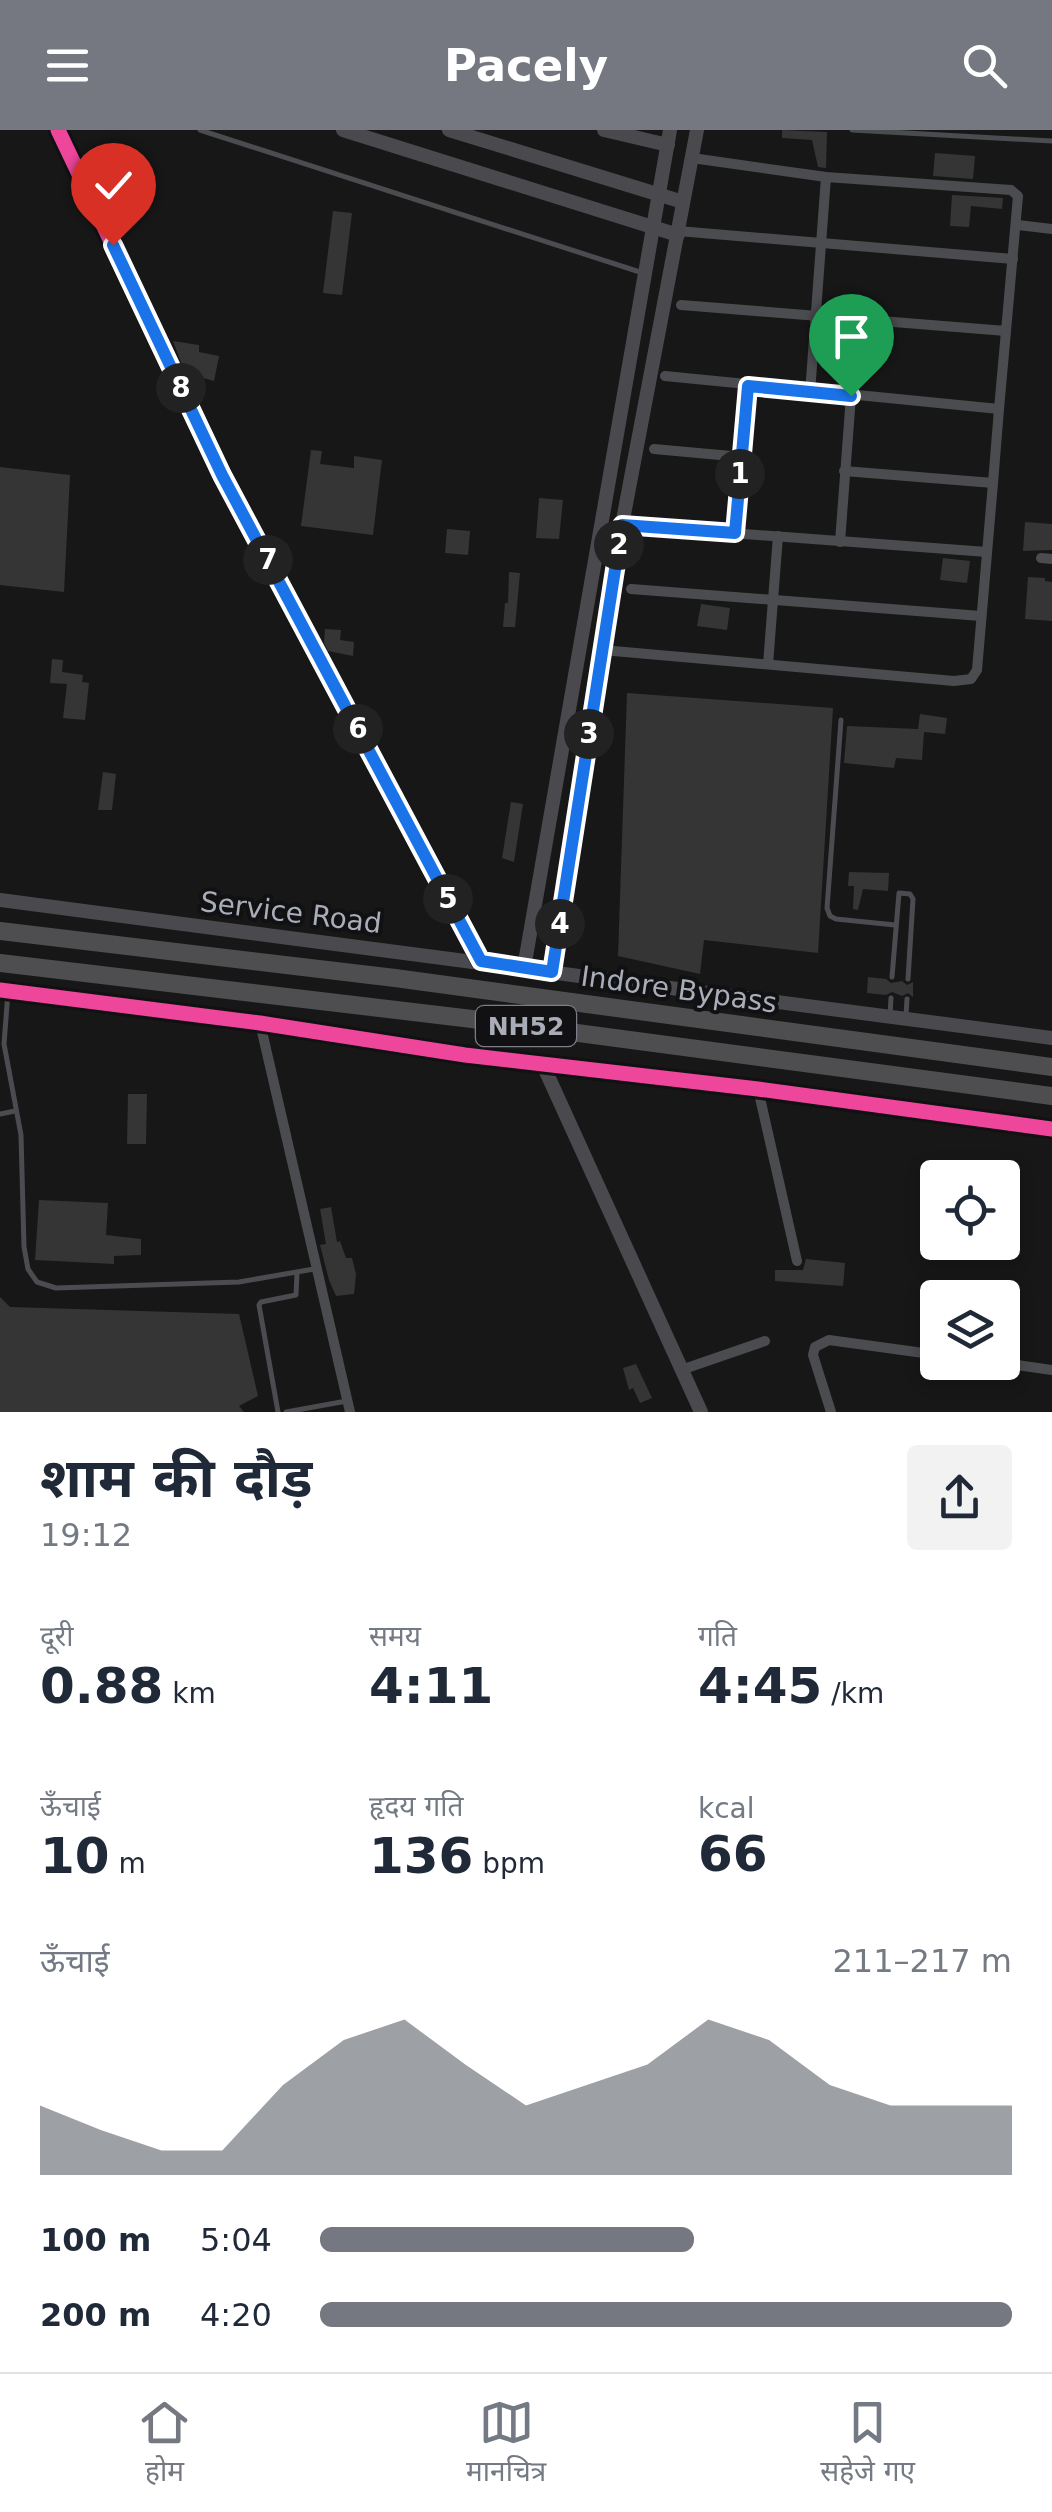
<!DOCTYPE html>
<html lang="hi">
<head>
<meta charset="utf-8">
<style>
  :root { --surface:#fff; --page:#f2f2f3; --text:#1f2937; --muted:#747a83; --line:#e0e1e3; --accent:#757880 }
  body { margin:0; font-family:"DejaVu Sans","Noto Sans Devanagari",sans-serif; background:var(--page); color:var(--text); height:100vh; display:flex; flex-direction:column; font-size:38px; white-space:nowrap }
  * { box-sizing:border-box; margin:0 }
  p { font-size:32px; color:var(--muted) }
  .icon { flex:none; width:55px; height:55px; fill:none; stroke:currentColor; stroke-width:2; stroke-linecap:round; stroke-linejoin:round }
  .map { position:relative; height:1282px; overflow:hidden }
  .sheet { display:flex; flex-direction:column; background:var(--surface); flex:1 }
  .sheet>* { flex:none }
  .controls { position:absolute; left:920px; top:1030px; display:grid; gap:20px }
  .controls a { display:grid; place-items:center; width:100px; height:100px; border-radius:10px; background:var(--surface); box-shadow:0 5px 15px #0003; font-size:50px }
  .pin { position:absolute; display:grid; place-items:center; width:85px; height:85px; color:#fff; margin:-102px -42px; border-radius:50% 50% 50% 0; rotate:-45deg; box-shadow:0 0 10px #0007 }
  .pin .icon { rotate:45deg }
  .km { position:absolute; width:50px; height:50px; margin:-25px; border-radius:50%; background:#222; color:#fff; font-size:28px; line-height:50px; text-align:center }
  .round { display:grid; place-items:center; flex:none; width:105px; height:105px; border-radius:10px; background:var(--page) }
  .summary { display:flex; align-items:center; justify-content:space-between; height:170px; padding:0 40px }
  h1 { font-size:55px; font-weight:700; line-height:75px }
  .stats { display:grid; grid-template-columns:repeat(3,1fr); gap:15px; height:170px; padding:10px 40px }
  .stats div { display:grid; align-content:center }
  .stats b { font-size:50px; font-weight:700 }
  .stats small { font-size:28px; font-weight:400 }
  .stats p { font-size:28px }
  .chart { height:280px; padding:20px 40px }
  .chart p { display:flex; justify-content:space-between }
  .chart svg { width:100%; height:180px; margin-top:10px; fill:var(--accent); opacity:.7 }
  ul { padding:0 40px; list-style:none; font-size:32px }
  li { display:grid; grid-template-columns:160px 120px 1fr; align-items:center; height:75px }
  li i { height:25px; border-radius:12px; background:var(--accent) }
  header { display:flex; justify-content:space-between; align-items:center; height:130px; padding:0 40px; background:var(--accent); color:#fff; font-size:45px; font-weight:700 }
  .menu { display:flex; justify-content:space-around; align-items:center; height:140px; border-top:2px solid var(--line); background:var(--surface); font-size:28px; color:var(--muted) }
  .menu a { display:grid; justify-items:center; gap:5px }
  .menu .active { color:var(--accent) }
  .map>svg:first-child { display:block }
  .building { fill:#353536 }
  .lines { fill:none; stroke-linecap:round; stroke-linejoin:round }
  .lane { stroke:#4b4c50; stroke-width:5 }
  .street { stroke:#4b4c50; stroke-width:10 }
  .secondary { stroke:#4a4a4e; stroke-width:14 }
  .highway { stroke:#4e4e51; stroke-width:18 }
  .cycleway-casing { stroke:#111113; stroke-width:21 }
  .cycleway { stroke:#ed469a; stroke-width:15 }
  .route-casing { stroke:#fff; stroke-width:20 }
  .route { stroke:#1a73e8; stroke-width:12 }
  .labels { text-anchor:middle; stroke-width:8; stroke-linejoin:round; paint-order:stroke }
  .shield { fill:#111113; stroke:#7b7e86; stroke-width:2.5 }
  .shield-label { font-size:25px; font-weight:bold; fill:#a8adb8 }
  .street-label { font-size:28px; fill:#a8adb8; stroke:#111113 }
</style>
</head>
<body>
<header><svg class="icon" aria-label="menu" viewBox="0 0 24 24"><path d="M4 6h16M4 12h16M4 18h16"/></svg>Pacely<svg class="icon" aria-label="search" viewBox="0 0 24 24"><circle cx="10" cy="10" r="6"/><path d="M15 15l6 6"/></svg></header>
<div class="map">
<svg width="1052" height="1282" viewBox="0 0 1052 1282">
  <rect width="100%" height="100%" fill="#171717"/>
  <g class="building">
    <polygon points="782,0 827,2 826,38 818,37 812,10 782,8"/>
    <polygon points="935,23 975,26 973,49 933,46"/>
    <polygon points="952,65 1003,68 1002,79 971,76 969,97 950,96"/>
    <polygon points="333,81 352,83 342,165 323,163"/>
    <polygon points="173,211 199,215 199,222 219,226 214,251 185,243"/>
    <polygon points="311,320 322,321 320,334 354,338 354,326 382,330 373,405 301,396"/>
    <polygon points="0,337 70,345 64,462 0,455"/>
    <polygon points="539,368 563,370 559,409 536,408"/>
    <polygon points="1025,392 1052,394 1052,420 1023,421"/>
    <polygon points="447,399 470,401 468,425 445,423"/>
    <polygon points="943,428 970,431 967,453 940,450"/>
    <polygon points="509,442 520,443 515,497 503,497 505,473 508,473"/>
    <polygon points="1028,447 1045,448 1045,451 1052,452 1052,491 1025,489"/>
    <polygon points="701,474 730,478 727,500 697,496"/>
    <polygon points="325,499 341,500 340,510 354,512 353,526 328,521 324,513"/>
    <polygon points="52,529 63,530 62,542 83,545 82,552 89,553 85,590 63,588 67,554 50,553"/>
    <polygon points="627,563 833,578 818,823 704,810 700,844 618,826"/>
    <polygon points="920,584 947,588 945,604 924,602 922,630 896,628 894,638 844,633 847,596 918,599"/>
    <polygon points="103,642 116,644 112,680 98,680"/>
    <polygon points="511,672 523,674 514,732 502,728"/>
    <polygon points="849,742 889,743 888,761 863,759 858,780 853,779 854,756 848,756"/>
    <polygon points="868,847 886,849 891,853 902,851 907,855 913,852 913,867 908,863 902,866 892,862 886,865 867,863"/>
    <polygon points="128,964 147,964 146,1014 127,1014"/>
    <polygon points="39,1070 108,1073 106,1105 141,1109 141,1125 114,1126 114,1134 35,1130"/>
    <polygon points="331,1077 337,1112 340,1111 346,1128 352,1128 356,1144 354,1164 336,1166 329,1150 320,1115 326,1114 320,1079"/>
    <polygon points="806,1129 845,1133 843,1156 775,1151 775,1140 803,1140"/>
    <polygon points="0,1167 10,1177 239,1184 258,1266 239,1276 244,1282 0,1282"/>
    <polygon points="636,1234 652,1268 640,1273 633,1258 629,1260 623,1238"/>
  </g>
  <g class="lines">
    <g class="lane">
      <polyline points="200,0 643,143"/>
      <polyline points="852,0 1052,11"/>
      <polyline points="841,590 827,778 830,786 836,789 895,795"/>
      <polyline points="892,847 899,763 910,764 913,769 908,849"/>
      <polyline points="8,862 4,914 21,1005 24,1117 28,1139 37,1152 56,1158 239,1152 314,1139"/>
      <polyline points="890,885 891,868"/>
      <polyline points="906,885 907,869"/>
      <polyline points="0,984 15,981"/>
      <polyline points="278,1282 259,1175 261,1172 296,1165 297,1143"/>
      <polyline points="286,1282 347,1271"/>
    </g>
    <g class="street">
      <polyline points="1018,95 1052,99"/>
      <polyline points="678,101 1013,129"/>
      <polyline points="681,175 1006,201 1018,66 1011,60 826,47 692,28"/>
      <polyline points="665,246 999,279 1006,201"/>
      <polyline points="810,263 826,47"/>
      <polyline points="654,319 742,327"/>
      <polyline points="844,341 993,353 999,279"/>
      <polyline points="622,395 987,422"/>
      <polyline points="735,403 748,256"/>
      <polyline points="840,412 851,266"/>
      <polyline points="1041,428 1052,429"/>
      <polyline points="631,459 981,486"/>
      <polyline points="602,520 954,551 971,549 977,540 993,353"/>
      <polyline points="768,534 778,406"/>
      <polyline points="260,893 350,1282"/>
      <polyline points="758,959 797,1131"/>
      <polyline points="996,1232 1052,1240"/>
      <polyline points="681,1240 765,1211"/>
      <polyline points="831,1282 813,1225 815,1217 829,1210 938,1225"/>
    </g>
    <g class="secondary">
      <polyline points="58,0 222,345 481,831"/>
      <polyline points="343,0 678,105"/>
      <polyline points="449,0 683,72"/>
      <polyline points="604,0 668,15"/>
      <polyline points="0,770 1052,908"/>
      <polyline points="524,838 670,0"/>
      <polyline points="552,842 622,395 697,0"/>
      <polyline points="0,860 260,893 465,925 758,959 1052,999"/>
      <polyline points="543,935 701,1282"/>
    </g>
    <g class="highway">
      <polyline points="0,801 395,848 1052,937"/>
      <polyline points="0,833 472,889 1052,966"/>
    </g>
    <g class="cycleway-casing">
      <g id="cycleway">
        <polyline points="58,0 222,345 481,831"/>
        <polyline points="0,860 260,893 465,925 758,959 1052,999"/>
      </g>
    </g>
    <use href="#cycleway" class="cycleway"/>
  </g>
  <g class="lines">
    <g class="route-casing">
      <polyline id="route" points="113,115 222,345 481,831 552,842 622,395 735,403 748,256 851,266"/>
    </g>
    <use href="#route" class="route"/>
  </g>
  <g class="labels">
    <rect class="shield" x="476" y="876" width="100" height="40" rx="8"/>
    <g class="shield-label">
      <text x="526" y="905">NH52</text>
    </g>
    <g class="street-label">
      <text transform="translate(291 782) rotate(7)" y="10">Service Road</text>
      <text transform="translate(679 859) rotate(8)" y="10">Indore Bypass</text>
    </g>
  </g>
</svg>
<div class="controls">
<a><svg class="icon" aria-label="locate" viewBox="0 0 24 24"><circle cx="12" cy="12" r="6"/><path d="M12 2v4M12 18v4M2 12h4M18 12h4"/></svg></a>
<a><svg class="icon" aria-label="layers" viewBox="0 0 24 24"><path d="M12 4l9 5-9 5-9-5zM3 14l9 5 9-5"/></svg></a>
</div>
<div class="pin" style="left:851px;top:266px;background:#1e9e55"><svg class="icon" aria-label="arrive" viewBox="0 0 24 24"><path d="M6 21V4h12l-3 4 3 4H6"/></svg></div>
<div class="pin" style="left:113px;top:115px;background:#d93025"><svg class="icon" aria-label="check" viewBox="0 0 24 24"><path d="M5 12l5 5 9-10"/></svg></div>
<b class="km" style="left:740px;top:344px">1</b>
<b class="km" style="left:619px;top:415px">2</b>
<b class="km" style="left:589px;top:604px">3</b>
<b class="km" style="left:560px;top:794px">4</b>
<b class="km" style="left:448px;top:769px">5</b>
<b class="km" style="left:358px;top:599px">6</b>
<b class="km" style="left:268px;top:430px">7</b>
<b class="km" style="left:181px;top:258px">8</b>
</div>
<section class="sheet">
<div class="summary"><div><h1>शाम की दौड़</h1><p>19:12</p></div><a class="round"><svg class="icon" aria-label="share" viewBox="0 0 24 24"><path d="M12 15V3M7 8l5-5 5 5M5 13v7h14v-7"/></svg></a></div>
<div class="stats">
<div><p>दूरी</p><b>0.88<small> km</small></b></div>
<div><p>समय</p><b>4:11</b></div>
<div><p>गति</p><b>4:45<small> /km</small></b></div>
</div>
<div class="stats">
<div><p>ऊँचाई</p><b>10<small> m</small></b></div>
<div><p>हृदय गति</p><b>136<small> bpm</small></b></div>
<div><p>kcal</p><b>66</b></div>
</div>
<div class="chart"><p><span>ऊँचाई</span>211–217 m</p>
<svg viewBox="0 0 160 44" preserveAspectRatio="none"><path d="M0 44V27L10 33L20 38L30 38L40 22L50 11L60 6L70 17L80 27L90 22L100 17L110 6L120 11L130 22L140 27L150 27L160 27V44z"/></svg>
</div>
<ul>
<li><b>100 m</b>5:04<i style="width:54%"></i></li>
<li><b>200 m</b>4:20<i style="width:100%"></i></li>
</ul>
</section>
<nav class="menu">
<a class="active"><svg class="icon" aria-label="home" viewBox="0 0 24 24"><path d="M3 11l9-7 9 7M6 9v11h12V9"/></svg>होम</a>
<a><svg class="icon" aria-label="map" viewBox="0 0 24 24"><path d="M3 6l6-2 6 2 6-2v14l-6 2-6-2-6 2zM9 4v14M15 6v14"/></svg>मानचित्र</a>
<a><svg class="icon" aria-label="saved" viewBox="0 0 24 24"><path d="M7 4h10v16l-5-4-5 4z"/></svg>सहेजे गए</a>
</nav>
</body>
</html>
